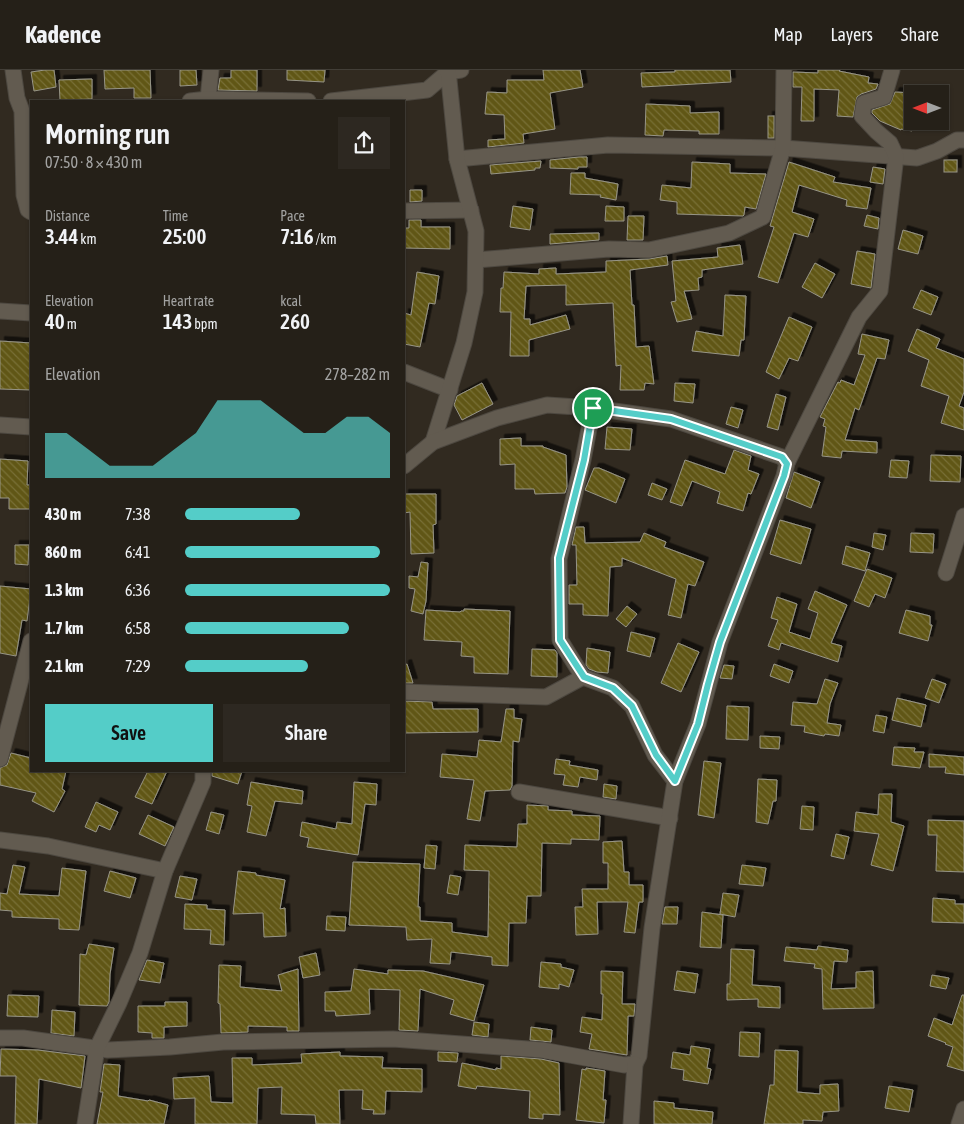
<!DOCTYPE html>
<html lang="en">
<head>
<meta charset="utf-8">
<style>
  :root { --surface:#252018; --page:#2d2821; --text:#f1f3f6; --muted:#a3a3a2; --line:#423e37; --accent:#54cdc8 }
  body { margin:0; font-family:"Asap Condensed",sans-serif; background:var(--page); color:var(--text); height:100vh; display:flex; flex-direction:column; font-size:19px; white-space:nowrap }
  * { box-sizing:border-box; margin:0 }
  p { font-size:16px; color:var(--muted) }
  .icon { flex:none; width:28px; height:28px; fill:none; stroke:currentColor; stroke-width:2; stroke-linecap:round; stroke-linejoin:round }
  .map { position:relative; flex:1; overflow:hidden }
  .details { position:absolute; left:30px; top:30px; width:375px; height:672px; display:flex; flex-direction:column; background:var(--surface); border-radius:0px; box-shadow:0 1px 4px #0004,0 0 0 1px var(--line) }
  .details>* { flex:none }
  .needle { width:32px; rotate:270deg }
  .buttons { position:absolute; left:904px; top:15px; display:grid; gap:10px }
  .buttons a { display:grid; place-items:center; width:45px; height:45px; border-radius:0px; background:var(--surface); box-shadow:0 1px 4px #0004,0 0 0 1px var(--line); font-size:25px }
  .pin { position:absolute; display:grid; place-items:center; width:42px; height:42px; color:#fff; margin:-21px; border:2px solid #fff; border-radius:50%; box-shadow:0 1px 5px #0007 }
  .round { display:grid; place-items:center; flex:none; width:52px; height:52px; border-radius:0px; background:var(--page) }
  .summary { display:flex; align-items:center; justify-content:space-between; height:85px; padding:0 15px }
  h1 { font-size:28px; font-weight:600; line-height:38px }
  .stats { display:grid; grid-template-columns:repeat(3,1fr); gap:8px; height:85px; padding:5px 15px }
  .stats div { display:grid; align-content:center }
  .stats b { font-size:21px; font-weight:600 }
  .stats small { font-size:14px; font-weight:400 }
  .stats p { font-size:14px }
  .chart { height:140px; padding:10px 15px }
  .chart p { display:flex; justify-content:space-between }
  .chart svg { width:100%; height:90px; margin-top:5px; fill:var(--accent); opacity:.7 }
  .action { display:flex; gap:10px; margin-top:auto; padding:10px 15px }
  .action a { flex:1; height:58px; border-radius:0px; background:var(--accent); color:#111; font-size:20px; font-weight:600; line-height:58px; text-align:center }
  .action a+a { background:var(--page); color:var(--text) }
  ul { padding:0 15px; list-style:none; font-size:16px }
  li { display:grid; grid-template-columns:80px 60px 1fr; align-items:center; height:38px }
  li i { height:12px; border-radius:6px; background:var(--accent) }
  header { display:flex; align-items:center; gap:30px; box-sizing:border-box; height:70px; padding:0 25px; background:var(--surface); border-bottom:1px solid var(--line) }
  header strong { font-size:24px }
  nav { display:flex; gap:28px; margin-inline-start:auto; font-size:18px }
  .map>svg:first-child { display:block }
  .building { fill:url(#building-back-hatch); stroke:#979587; filter:url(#shadow) }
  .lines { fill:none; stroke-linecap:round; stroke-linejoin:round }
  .minor-casing { stroke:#4d4840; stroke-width:17 }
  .minor { stroke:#625b50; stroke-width:15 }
  .route-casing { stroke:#fff; stroke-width:10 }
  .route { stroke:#54cdc8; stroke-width:6 }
</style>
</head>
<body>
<header>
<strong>Kadence</strong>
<nav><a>Map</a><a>Layers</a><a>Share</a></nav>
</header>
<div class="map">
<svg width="964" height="1054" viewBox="0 0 964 1054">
  <defs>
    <pattern id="building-back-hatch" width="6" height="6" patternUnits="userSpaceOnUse" patternTransform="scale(1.25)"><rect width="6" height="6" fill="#615715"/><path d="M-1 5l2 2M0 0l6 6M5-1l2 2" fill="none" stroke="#786f37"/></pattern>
    <filter id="shadow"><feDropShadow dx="4.5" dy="-4.5" stdDeviation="0" flood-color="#0009"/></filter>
  </defs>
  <rect width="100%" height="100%" fill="#312a20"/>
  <g class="building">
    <polygon points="45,0 54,0 56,17 34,21 31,2"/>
    <polygon points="104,0 150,0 151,28 134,28 134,18 105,19"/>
    <polygon points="180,0 196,0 197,15 180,16"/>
    <polygon points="231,0 257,0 257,21 218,20 220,8 231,8"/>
    <polygon points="287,0 325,0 324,12 287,10"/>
    <polygon points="543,0 580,0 583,17 550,23 555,59 523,64 524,73 488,77 488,70 505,69 504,45 485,44 487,22 507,23 507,10 544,10"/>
    <polygon points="675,0 730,0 731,12 642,17 641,3 675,2"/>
    <polygon points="818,0 840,0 839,1 869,7 868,13 878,14 876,19 861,24 857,27 853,47 837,46 839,20 814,19 814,51 801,51 802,17 793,17 793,2 818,3"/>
    <polygon points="92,9 92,29 60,30 59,10"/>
    <polygon points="895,22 912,23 912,61 901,59 901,60 880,51 872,43 872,40 890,34"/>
    <polygon points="646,34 690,36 690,43 719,42 719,64 699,64 699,61 664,60 663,66 645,65"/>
    <rect x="768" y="46" width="6" height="22"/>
    <polygon points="579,87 587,87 587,97 578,97 578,99 550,98 550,90"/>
    <rect x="944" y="90" width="13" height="12"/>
    <polygon points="541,91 540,98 535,98 535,100 491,104 490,95"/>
    <polygon points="692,92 730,94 730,103 766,104 756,139 745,137 744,145 743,146 677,144 677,132 660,130 662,115 691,118"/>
    <polygon points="789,92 835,107 833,112 871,118 867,139 846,136 847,130 799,115 792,142 814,149 808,167 794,163 778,213 758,207 774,157 770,156"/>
    <polygon points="873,97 885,99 883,114 870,112"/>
    <polygon points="571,103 585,103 585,108 618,114 616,130 600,127 601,125 570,124"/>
    <polygon points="410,120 422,120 422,131 410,132"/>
    <polygon points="513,136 533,139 530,160 510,157"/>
    <polygon points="606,136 624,137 624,151 605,151"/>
    <polygon points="867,145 879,148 878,159 864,156"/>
    <polygon points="628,146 644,146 643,170 627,170"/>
    <polygon points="409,150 421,150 421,157 450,157 450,179 404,178 404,158 409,158"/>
    <polygon points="903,160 923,166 918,184 898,179"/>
    <polygon points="599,163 599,170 550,174 550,164"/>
    <polygon points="740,175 743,194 702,200 702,207 698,208 699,220 684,221 692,249 677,252 671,232 676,231 672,191 718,187 717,178"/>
    <polygon points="857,181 875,184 871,218 851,214"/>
    <polygon points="667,186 668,195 630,200 632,235 634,235 636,277 649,276 654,314 645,313 644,320 620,320 621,295 616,296 613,233 566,235 566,215 526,216 524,249 530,249 530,255 566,245 570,259 529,270 529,286 510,286 511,242 500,242 501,218 503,218 504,202 539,204 539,199 556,198 556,204 606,202 606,191 649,189"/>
    <polygon points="815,193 835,204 822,228 802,217"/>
    <polygon points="417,202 439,206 435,234 429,233 420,277 404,274 404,243 411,245"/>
    <polygon points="921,220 938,227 931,245 913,238"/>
    <polygon points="725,225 746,226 744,270 741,270 739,286 692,281 696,261 723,266"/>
    <polygon points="789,247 812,257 798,291 789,288 779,309 766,302"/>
    <polygon points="917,259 940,269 936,278 964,289 964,322 959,336 964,338 964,360 941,353 949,326 921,316 929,290 908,281"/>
    <polygon points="862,264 889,270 885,289 877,288 859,340 855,338 845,370 877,372 877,383 842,381 841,388 822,386 826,357 823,356 825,349 820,347 838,312 840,313 841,310 854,315 865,285 858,284"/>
    <polygon points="0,271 31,273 31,320 0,319"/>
    <polygon points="482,313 493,334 462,350 454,335 457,326"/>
    <polygon points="675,313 695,314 693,333 674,331"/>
    <polygon points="776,324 786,327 778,360 767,357"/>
    <polygon points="731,337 743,340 738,358 726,354"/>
    <polygon points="607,357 632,359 630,380 605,379"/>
    <polygon points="521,368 521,376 543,376 543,377 566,385 567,417 565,423 535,424 534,419 515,419 515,394 500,395 500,369"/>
    <polygon points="734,380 751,386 748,400 759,404 751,424 748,423 743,441 717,433 720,422 692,411 682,436 670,432 685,390 725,404"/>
    <polygon points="931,385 961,386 960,412 930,411"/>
    <polygon points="0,389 28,391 27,415 31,415 31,439 9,439 9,428 0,428"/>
    <polygon points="891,390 909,391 907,408 889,407"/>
    <polygon points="594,398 599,398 625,409 616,433 585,420"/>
    <polygon points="794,402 820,412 811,438 786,428"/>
    <polygon points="652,413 667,419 662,430 648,425"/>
    <polygon points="404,424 436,424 436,454 433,455 434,483 411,484 410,442 404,443"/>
    <polygon points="780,450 811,459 801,494 770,484"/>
    <polygon points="576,457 584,457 585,473 640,472 644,463 666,472 664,477 704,492 695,516 688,514 681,548 668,545 676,509 622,488 622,496 610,497 608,546 583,545 583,534 569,534 569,515 577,515 576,475 572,475"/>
    <polygon points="874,463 886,465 883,480 872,477"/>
    <polygon points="911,463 934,464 933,483 910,482"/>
    <polygon points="15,475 29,475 28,495 15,494"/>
    <polygon points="846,476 870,483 865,501 842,494"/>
    <polygon points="421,492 428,493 426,531 423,544 411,541 415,519 409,518 409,506 418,507"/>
    <polygon points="867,499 892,508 885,528 875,524 869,537 854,531"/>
    <polygon points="0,516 31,519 27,551 22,550 16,586 0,583"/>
    <polygon points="815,521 847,535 831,573 842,576 838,592 781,573 779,580 768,576 778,550 771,548 777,527 797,534 789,562 810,569 818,543 808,539"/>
    <polygon points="627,536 637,544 626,557 616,549"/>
    <polygon points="464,539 510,541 508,604 474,603 474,587 461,586 462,572 424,570 426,540 460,542 461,541 464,541"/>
    <polygon points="906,540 930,546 930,555 932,555 928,571 899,563"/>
    <polygon points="631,562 655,568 650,587 627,581"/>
    <polygon points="678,573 699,582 681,622 661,613"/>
    <polygon points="587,578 610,582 608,603 597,602 589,599 586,595"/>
    <polygon points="532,579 555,580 557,583 557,607 531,606"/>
    <polygon points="407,594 413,613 404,613 404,595"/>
    <polygon points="774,594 793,601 789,613 770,606"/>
    <polygon points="724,595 734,596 732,609 720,608"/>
    <polygon points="825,609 838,613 830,634 827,653 841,655 839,666 825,664 824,666 804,662 805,656 791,655 793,632 817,634"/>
    <polygon points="932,609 946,614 939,633 925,628"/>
    <polygon points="897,628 926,635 921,657 892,650"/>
    <polygon points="404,631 432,632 433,639 478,639 478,662 404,663"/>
    <polygon points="727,636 749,637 748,670 726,669"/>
    <polygon points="506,639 514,639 514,648 522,649 519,672 513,671 512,716 510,720 485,721 480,751 467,749 474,710 440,707 442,684 477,687 479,670 501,672"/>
    <polygon points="876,645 887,647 884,663 873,661"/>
    <polygon points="760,666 780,667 779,679 760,678"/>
    <polygon points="894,677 915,678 914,682 924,682 920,698 892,695"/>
    <polygon points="11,683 31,688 31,701 66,701 62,719 65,721 54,742 32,731 36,723 0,715 0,698 7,695"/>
    <polygon points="929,684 964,687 964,705 945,703 946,697 929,697"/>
    <polygon points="556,689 570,691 569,695 598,700 597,710 580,707 578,717 563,715 565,705 554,704"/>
    <polygon points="704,691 721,693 714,748 698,745"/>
    <polygon points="148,701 167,701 152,734 135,727"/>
    <polygon points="212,701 242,701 238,714 212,706"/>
    <polygon points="758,709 777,710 776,731 773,731 768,754 756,752"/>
    <polygon points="251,712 303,721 302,734 275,731 266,766 247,762 252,736 247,735"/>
    <polygon points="354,712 377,714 376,735 365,734 358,785 307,777 309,768 300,766 302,752 336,759 337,752 352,754"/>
    <polygon points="604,714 617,716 616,729 603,727"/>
    <polygon points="879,724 892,724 891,752 904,756 893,801 871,795 879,764 854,761 856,742 878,745"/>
    <polygon points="96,732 118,742 110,760 99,755 96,762 85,757"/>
    <polygon points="527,735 548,736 548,740 572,741 572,745 600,746 599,770 571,769 571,774 542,773 541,826 527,826 526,853 509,853 508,896 492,895 492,887 451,882 450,894 430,893 432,869 407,870 406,857 349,855 353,792 420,794 418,837 420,837 420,851 452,853 452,862 488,867 489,801 464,800 465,775 517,777 518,754 527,754"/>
    <polygon points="802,736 814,737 813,760 800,759"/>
    <polygon points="211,742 224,745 219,764 206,760"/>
    <polygon points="148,745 174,757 165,776 139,764"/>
    <polygon points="928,750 964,751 964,802 936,801 937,765 928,765"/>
    <polygon points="836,764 849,767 844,789 831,786"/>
    <polygon points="622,771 624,802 629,802 629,815 643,815 643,832 639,832 635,863 624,862 628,832 597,832 598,864 576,865 575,837 583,837 582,819 608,819 608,793 603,793 603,772"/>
    <polygon points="426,775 437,776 435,799 424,798"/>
    <polygon points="13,795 25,797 19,824 59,826 62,798 86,801 79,860 59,859 59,849 12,847 12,841 0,840 0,823 7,824"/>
    <polygon points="742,795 766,798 763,816 739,814"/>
    <polygon points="110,801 136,808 130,828 104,821"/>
    <polygon points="238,801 256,803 256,805 285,810 280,839 285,838 286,866 264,867 263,843 233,844"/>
    <polygon points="450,805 461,807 458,825 447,823"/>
    <polygon points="180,806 197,809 192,830 175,827"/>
    <polygon points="723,823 739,825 735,847 720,844"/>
    <polygon points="933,828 955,830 955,834 964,834 964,853 932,852"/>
    <polygon points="185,834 207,835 207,839 225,840 224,875 210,874 211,860 184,859"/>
    <polygon points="665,837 678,837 677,854 662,854"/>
    <polygon points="702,842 723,845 721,878 700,877"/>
    <polygon points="327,846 346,847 345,861 326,860"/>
    <polygon points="89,874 114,878 110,904 109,932 107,936 79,935 80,884 86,885"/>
    <polygon points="818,876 848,880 847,892 834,891 831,919 856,918 856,902 873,901 874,938 823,939 822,899 814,898 815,894 784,891 786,877 817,880"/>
    <polygon points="731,879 754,880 752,915 780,917 780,938 758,937 758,929 727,930 727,914 730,914"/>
    <polygon points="316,883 320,905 303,908 299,887"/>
    <polygon points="147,890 164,893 160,913 139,910"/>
    <polygon points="541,892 561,894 561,897 574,900 569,917 559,914 559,919 539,917"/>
    <polygon points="219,895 241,896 240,917 282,921 278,905 298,899 299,961 287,961 287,957 248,956 248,962 221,963 220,934 218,933"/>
    <polygon points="354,899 388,904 388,900 423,901 484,915 474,951 450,944 454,930 420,919 418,961 399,960 400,920 369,919 370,944 336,946 335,941 325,941 325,922 351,921"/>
    <polygon points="601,901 623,902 622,934 635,934 634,946 628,946 627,985 589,979 592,964 580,962 582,947 602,950 603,924 601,924"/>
    <polygon points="677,901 698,904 695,923 674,920"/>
    <polygon points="932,905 949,908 946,919 930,916"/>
    <polygon points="8,925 39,926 38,947 7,946"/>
    <polygon points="962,925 964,925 964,1001 947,996 953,977 945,974 946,973 928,966 934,948 952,955"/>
    <polygon points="165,932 187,932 187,956 164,957 164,968 152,968 152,963 138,962 138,936 165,936"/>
    <polygon points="52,940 75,942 74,966 51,963"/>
    <polygon points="474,952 489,954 488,967 472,965"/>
    <polygon points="531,957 552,960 551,972 530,970"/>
    <polygon points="740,962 760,963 759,987 739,986"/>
    <polygon points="691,976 710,979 707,998 711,999 708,1014 683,1010 684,1000 671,998 673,982 690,985"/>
    <polygon points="1,979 38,980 85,986 81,1018 39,1009 37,1054 15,1054 16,1006 0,1006"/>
    <polygon points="775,980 798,981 797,1022 820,1024 820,1015 838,1014 839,1041 823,1042 822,1051 803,1050 803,1054 764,1054 770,1015 774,1015"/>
    <polygon points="340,982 340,986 383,987 382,998 422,999 422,1022 386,1021 385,1044 373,1044 374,1040 362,1039 363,1020 339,1020 340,1054 316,1054 315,1045 281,1044 282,1017 258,1018 257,1054 195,1054 195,1028 174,1029 173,1008 209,1006 211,1032 233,1033 232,988 252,988 252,995 302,993 301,984"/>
    <polygon points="438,982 458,983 457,992 438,991"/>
    <polygon points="501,986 541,989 559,993 560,1045 543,1044 543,1049 529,1048 530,1021 477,1016 476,1019 458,1016 462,993 496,1000 496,998 501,999"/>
    <polygon points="104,994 120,995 118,1026 148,1031 149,1030 168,1035 164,1054 97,1054 103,1022 100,1022"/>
    <polygon points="586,998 605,1001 603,1030 606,1030 604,1053 576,1050 582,999 586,1000"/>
    <polygon points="889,1016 913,1020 909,1042 885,1038"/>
    <polygon points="654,1031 674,1033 674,1038 713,1042 712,1054 654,1054"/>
  </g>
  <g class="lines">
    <g class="minor-casing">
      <g id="minor">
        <polyline points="13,0 17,28 22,41 24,125 28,140 31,142"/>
        <polyline points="208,29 211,0"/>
        <polyline points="190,31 208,29 308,31"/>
        <polyline points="331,31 427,20 448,2 461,0"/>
        <polyline points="457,89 608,75 783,78 917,88 937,81 957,70 964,70"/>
        <polyline points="404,141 471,140"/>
        <polyline points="476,190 609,179 649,180 729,163 763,147 783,78 784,0"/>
        <polyline points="0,241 31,243"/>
        <polyline points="404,302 450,320"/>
        <polyline points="593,338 583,390 559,489 560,570 583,607 613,618 632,636 655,685 675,711"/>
        <polyline points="0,355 31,357"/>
        <polyline points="433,372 464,273 475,222 476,161 457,89 448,0"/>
        <polyline points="404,396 433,372 497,348 547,335 593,338 671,349 782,387 787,393"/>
        <polyline points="946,503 964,446"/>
        <polyline points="404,622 546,627 583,607"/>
        <polyline points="0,689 31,571"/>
        <polyline points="519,722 670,748"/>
        <polyline points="0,770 48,776 165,801"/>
        <polyline points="0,968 23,968 108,980 170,977 223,972 393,969 542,980 624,995 635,994 639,986 652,858 675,711 698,654 720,572 784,406 787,393 859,247 880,221 896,86 890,73 876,61 862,46 864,33 884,27 892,0"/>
        <polyline points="85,1054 97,978 119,933 140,883 165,801 203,712 203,701"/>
        <polyline points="631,1054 635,994"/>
        <polyline points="959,1054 964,1039"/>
      </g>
    </g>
    <use href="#minor" class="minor"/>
  </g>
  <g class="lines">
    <g class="route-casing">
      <polygon id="route" points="593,338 671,349 782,387 787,394 784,406 720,572 708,614 698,654 675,711 656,685 632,636 613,618 584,607 560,570 559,488 584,390"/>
    </g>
    <use href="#route" class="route"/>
  </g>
</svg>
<div class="buttons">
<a><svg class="needle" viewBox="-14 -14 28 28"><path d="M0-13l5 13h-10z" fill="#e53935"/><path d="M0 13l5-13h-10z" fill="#a3a3a2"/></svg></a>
</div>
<div class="pin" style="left:593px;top:338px;background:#1e9e55"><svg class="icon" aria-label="arrive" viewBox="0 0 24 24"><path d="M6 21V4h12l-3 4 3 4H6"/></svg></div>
<section class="details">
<div class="summary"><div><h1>Morning run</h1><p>07:50 · 8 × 430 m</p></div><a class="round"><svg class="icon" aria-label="share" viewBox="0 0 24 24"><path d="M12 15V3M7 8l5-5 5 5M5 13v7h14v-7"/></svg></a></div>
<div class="stats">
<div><p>Distance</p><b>3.44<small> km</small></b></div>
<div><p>Time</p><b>25:00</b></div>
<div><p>Pace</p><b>7:16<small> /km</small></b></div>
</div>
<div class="stats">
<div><p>Elevation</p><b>40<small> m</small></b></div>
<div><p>Heart rate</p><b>143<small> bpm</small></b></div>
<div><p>kcal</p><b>260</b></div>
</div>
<div class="chart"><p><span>Elevation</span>278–282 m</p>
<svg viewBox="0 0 160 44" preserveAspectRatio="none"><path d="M0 44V22L10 22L20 30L30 38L40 38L50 38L60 30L70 22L80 6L90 6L100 6L110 14L120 22L130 22L140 14L150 14L160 22V44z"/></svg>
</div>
<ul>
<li><b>430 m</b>7:38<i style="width:56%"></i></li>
<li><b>860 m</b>6:41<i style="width:95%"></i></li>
<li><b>1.3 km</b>6:36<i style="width:100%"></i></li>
<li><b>1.7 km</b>6:58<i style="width:80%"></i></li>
<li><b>2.1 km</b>7:29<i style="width:60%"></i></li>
</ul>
<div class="action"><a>Save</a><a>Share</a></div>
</section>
</div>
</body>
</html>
